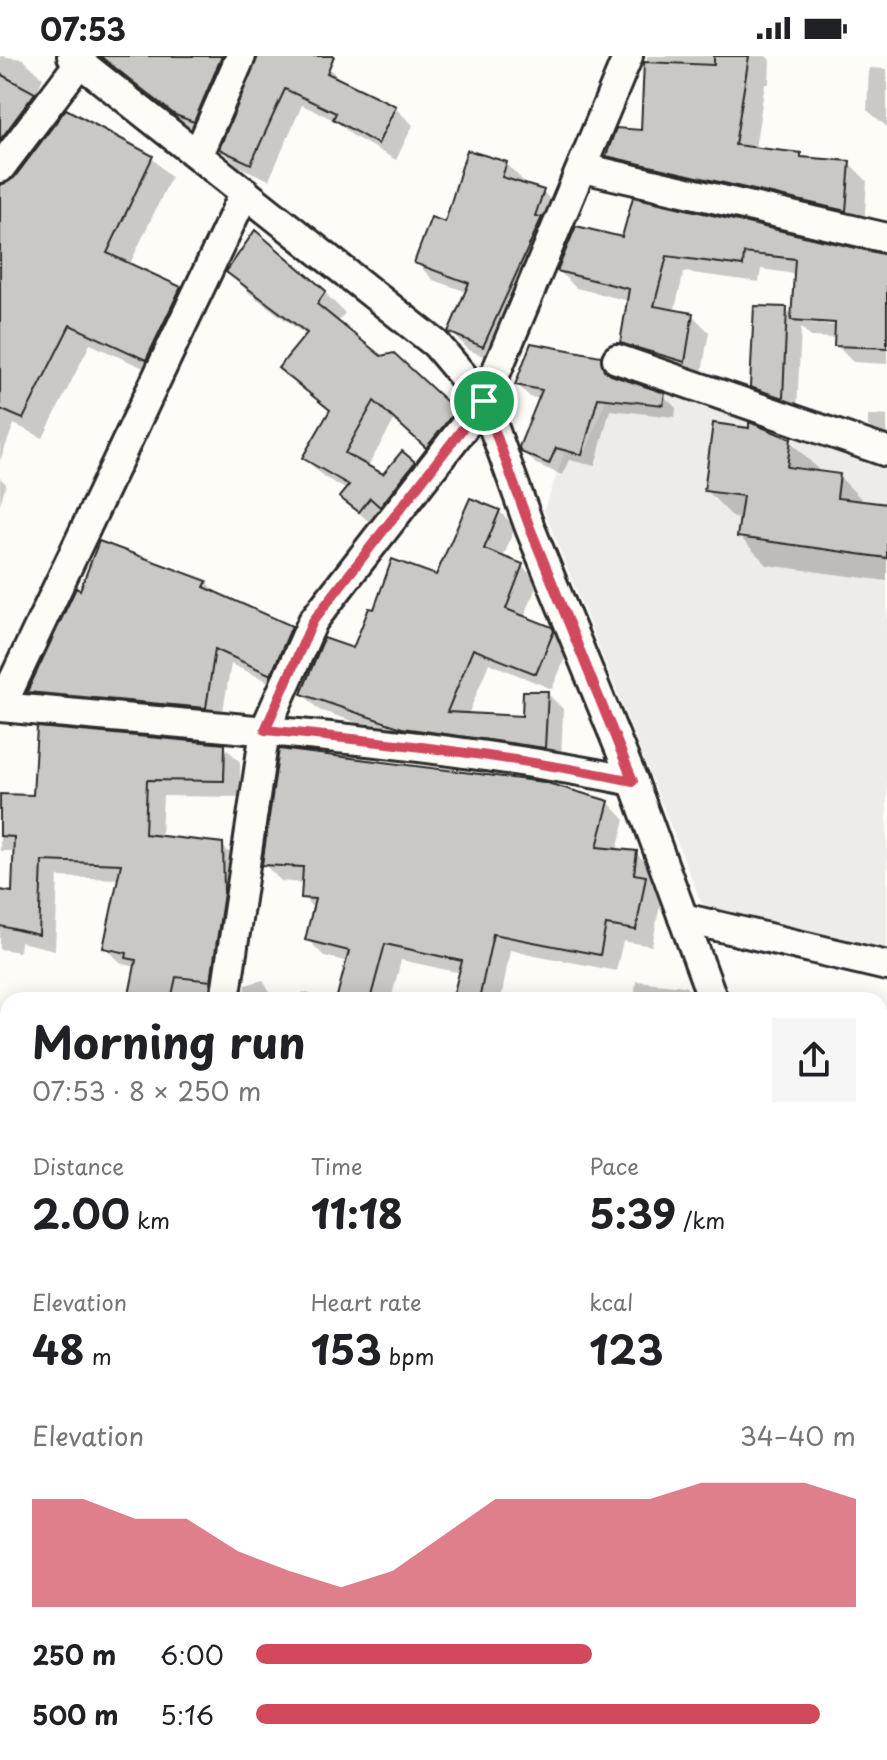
<!DOCTYPE html>
<html lang="en">
<head>
<meta charset="utf-8">
<style>
  :root { --surface:#fff; --page:#f6f6f6; --text:#202124; --muted:#757577; --accent:#d1495b }
  body { margin:0; font-family:"Playpen Sans",sans-serif; background:var(--page); color:var(--text); height:100vh; display:flex; flex-direction:column; font-size:30px; white-space:nowrap }
  * { box-sizing:border-box; margin:0 }
  p { font-size:26px; color:var(--muted) }
  .icon { flex:none; width:44px; height:44px; fill:none; stroke:currentColor; stroke-width:2; stroke-linecap:round; stroke-linejoin:round }
  .map { position:relative; flex:1; overflow:hidden }
  .drawer { position:absolute; left:0px; top:936px; width:888px; height:768px; display:flex; flex-direction:column; background:var(--surface); border-radius:24px 24px 0 0; box-shadow:0 4px 20px #0003 }
  .drawer>* { flex:none }
  .pin { position:absolute; display:grid; place-items:center; width:68px; height:68px; color:#fff; margin:-34px; border:4px solid #fff; border-radius:50%; box-shadow:0 2px 8px #0007 }
  .round { display:grid; place-items:center; flex:none; width:84px; height:84px; border-radius:0px; background:var(--page) }
  .overview { display:flex; align-items:center; justify-content:space-between; height:136px; padding:0 32px }
  h1 { font-size:44px; font-weight:700; line-height:60px }
  .metrics { display:grid; grid-template-columns:repeat(3,1fr); gap:12px; height:136px; padding:8px 32px }
  .metrics div { display:grid; align-content:center }
  .metrics b { font-size:40px; font-weight:700 }
  .metrics small { font-size:22px; font-weight:400 }
  .metrics p { font-size:22px }
  .chart { height:224px; padding:16px 32px }
  .chart p { display:flex; justify-content:space-between }
  .chart svg { width:100%; height:144px; margin-top:8px; fill:var(--accent); opacity:.7 }
  ul { padding:0 32px; list-style:none; font-size:26px }
  li { display:grid; grid-template-columns:128px 96px 1fr; align-items:center; height:60px }
  li i { height:20px; border-radius:10px; background:var(--accent) }
  .status { display:flex; justify-content:space-between; align-items:center; height:56px; padding:0 40px; background:var(--surface); direction:ltr }
  .status svg { height:22px; fill:currentColor }
  .map>svg:first-child { display:block }
  .built { fill:#edece8 }
  .shadow { fill:#0003; fill-rule:evenodd }
  .building { fill:#c9c8c4; stroke:#2b2b2b; stroke-width:2 }
  .lines { fill:none; stroke-linecap:round; stroke-linejoin:round }
  .street-casing { stroke:#2b2b2b; stroke-width:34 }
  .secondary-casing { stroke:#2b2b2b; stroke-width:46 }
  .street { stroke:#fdfcf7; stroke-width:28 }
  .secondary { stroke:#fdfcf7; stroke-width:40 }
  .route-casing { stroke:#fff; stroke-width:16 }
  .route { stroke:#d1495b; stroke-width:10 }
</style>
</head>
<body>
<div class="status"><b>07:53</b><svg viewBox="0 0 49 12"><path d="M0 12V9h3v3zM5 12V6h3v6zM10 12V3h3v9zM15 12V0h3v12zM26 1h20v11H26zM47 4h2v5h-2z"/></svg></div>
<div class="map">
<svg width="887" height="1704" viewBox="0 0 887 1704">
  <rect width="100%" height="100%" fill="#fdfcf7"/>
  <filter id="ink" filterUnits="userSpaceOnUse"><feTurbulence type="fractalNoise" baseFrequency=".0125" numOctaves="2"/><feDisplacementMap in="SourceGraphic" scale="16" xChannelSelector="R" yChannelSelector="G"/><feConvolveMatrix kernelMatrix="1 2 1 2 8 2 1 2 1" color-interpolation-filters="sRGB"/></filter>
  <g filter="url(#ink)">
    <g class="built">
      <polygon points="617,314 887,405 887,895 711,855 701,846 544,454 566,392 585,398"/>
      <polygon points="0,1229 8,1230 8,1696 48,1696 46,1704 0,1704"/>
    </g>
    <g class="shadow">
      <polygon points="0,0 23,3 43,22 35,40 54,58 5,123 4,129 152,102 171,121 129,210 180,232 200,252 166,322 90,288 43,382 14,368 0,405"/>
      <polygon points="103,0 256,0 243,10 193,76"/>
      <polygon points="258,0 301,0 329,12 345,28 395,52 413,69 396,104 353,80 338,66 302,49 269,124 238,110 221,93"/>
      <polygon points="619,0 766,0 770,4 769,28 765,28 755,93 849,107 867,125 864,172 626,118 608,99 643,76 647,0 635,7"/>
      <polygon points="869,12 887,13 887,71 867,54"/>
      <polygon points="506,107 523,125 522,129 542,135 560,153 500,307 469,294 451,276 467,236 433,224 416,206 446,169"/>
      <path d="M623 184 887 199V308L853 306 836 289 837 282 811 281 801 271 797 356 768 345 752 330 786 253 794 261 796 218 761 213 759 226 684 216 674 256 692 259 709 276 701 322 639 303 622 286 629 245 576 232 559 215ZM809 263 845 266V270L809 267Z"/>
      <polygon points="229,216 325,237 345,257 337,267 454,355 474,375 447,410 395,363 367,412 384,421 414,407 434,427 379,475 342,441 347,434 324,421 304,401 331,356 280,311 307,280 248,236"/>
      <polygon points="600,302 613,315 614,322 663,339 676,352 675,361 610,354 595,410 569,404 562,419 536,408 522,395 541,343 530,341 517,328"/>
      <polygon points="868,359 887,359 887,382 868,370"/>
      <polygon points="790,385 818,413 818,417 839,420 866,448 887,451 887,525 767,509 739,480 741,463 734,462 706,434"/>
      <polygon points="0,422 6,428 0,448"/>
      <polygon points="499,455 515,471 503,502 522,510 538,526 524,562 551,573 569,593 552,633 489,607 468,659 524,662 547,637 563,653 561,707 419,687 319,654 303,638 355,594 375,556 437,521"/>
      <polygon points="206,526 218,539 291,572 307,588 287,634 231,608 221,667 45,652 29,636 81,536"/>
      <polygon points="224,690 240,706 240,741 163,740 161,782 222,789 238,806 226,940 192,937 190,944 130,944 137,911 122,908 105,891 120,823 58,821 55,894 20,886 19,896 0,893 0,836 14,838 16,795 0,795 0,740 35,741"/>
      <polygon points="608,746 625,764 617,795 636,797 653,814 652,829 662,839 652,890 623,885 616,915 510,894 501,944 454,944 461,917 401,904 391,944 338,944 348,906 324,900 307,883 314,853 303,841 304,827 281,825 264,808"/>
      <polygon points="263,924 274,944 244,944 246,929"/>
      <polygon points="636,925 685,930 699,944 634,944"/>
      <polygon points="303,936 332,944 300,944"/>
      <polygon points="880,951 887,952 887,1080 882,1084 887,1084 887,1159 880,1158"/>
      <polygon points="0,1039 8,1047 4,1090 0,1090"/>
      <polygon points="880,1211 887,1213 887,1303 880,1302"/>
      <polygon points="880,1399 887,1400 887,1640 880,1638"/>
      <polygon points="0,1598 8,1598 11,1704 0,1704"/>
      <polygon points="105,1696 166,1696 165,1704 115,1704"/>
      <polygon points="240,1696 329,1700 330,1696 412,1696 410,1704 239,1704"/>
      <polygon points="451,1696 520,1696 518,1704 439,1704 441,1699 450,1700"/>
    </g>
    <g class="building">
      <polygon points="100,0 222,0 194,66 175,59"/>
      <polygon points="258,0 334,0 327,17 396,50 378,88 333,63 336,57 285,33 251,108 219,93"/>
      <polygon points="714,0 749,0 735,89 801,97 801,101 850,105 846,155 606,100 616,72 641,74 644,6 714,9"/>
      <polygon points="0,18 35,37 0,84"/>
      <polygon points="66,53 153,100 107,197 181,231 146,304 70,269 23,363 0,353 0,129 14,122"/>
      <polygon points="467,94 507,106 502,121 544,134 535,160 542,161 483,291 448,276 469,227 414,207 431,161 445,166"/>
      <polygon points="633,141 887,199 887,292 834,290 835,267 791,264 795,203 744,197 743,210 667,200 654,250 693,257 685,306 620,287 629,233 557,215 576,170 622,181"/>
      <polygon points="255,174 326,235 317,248 381,300 394,297 456,354 426,392 374,345 345,397 383,418 402,395 415,406 380,451 370,442 359,456 339,441 349,429 302,402 330,354 278,312 307,277 226,216"/>
      <polygon points="754,250 787,251 783,342 750,331"/>
      <polygon points="531,287 601,300 604,314 611,319 665,337 663,349 598,342 582,399 556,392 549,408 521,396 519,391 542,334 515,329"/>
      <polygon points="749,366 791,383 787,411 840,418 837,442 887,448 887,502 737,481 743,440 704,435 713,367 749,372"/>
      <polygon points="470,442 500,454 484,493 523,508 506,553 552,571 554,575 536,618 473,593 447,656 522,660 523,635 548,635 545,692 402,672 301,638 324,582 353,592 369,552 374,553 392,503 436,519"/>
      <polygon points="99,485 207,525 204,531 292,570 271,619 215,593 206,652 27,636 76,532 80,534"/>
      <polygon points="37,671 225,688 224,725 147,724 145,778 223,787 224,837 211,925 176,921 171,944 128,944 136,904 126,902 127,897 103,892 121,808 42,805 39,879 0,870 0,834 12,836 14,781 0,780 0,738 33,739"/>
      <polygon points="279,693 544,726 609,745 597,791 637,795 634,818 646,820 636,874 606,869 600,899 493,878 479,944 452,944 462,905 385,888 370,944 336,944 349,895 305,884 315,843 301,842 303,811 262,809"/>
    </g>
    <g class="lines">
      <g class="street-casing">
        <g id="street">
          <polyline points="72,0 436,288 484,345 530,472 633,725 713,944"/>
          <polyline points="198,98 241,0"/>
          <polyline points="0,112 80,6"/>
          <polyline points="583,112 887,182"/>
          <polyline points="617,303 887,396"/>
          <path d="M0 651C212 671 424 683 633 725"/>
          <polyline points="1,651 245,136"/>
          <polyline points="683,862 887,910"/>
          <polyline points="225,944 265,674 313,565 484,345 628,0"/>
          <polyline points="880,1064 887,1066"/>
          <polyline points="64,1704 66,1696"/>
          <polyline points="421,1704 423,1696"/>
          <polyline points="674,1704 675,1696"/>
        </g>
      </g>
      <g class="secondary-casing">
        <g id="secondary">
          <polyline points="0,1202 8,1204"/>
          <polyline points="880,1355 887,1356"/>
        </g>
      </g>
      <use href="#street" class="street"/>
      <use href="#secondary" class="secondary"/>
    </g>
  </g>
  <g class="lines" filter="url(#ink)">
    <g class="route-casing">
      <path id="route" d="M484 345 530 472 633 725C511 700 389 686 265 674L313 565Z"/>
    </g>
    <use href="#route" class="route"/>
  </g>
</svg>
<div class="pin" style="left:484px;top:345px;background:#1e9e55"><svg class="icon" aria-label="arrive" viewBox="0 0 24 24"><path d="M6 21V4h12l-3 4 3 4H6"/></svg></div>
<section class="drawer">
<div class="overview"><div><h1>Morning run</h1><p>07:53 · 8 × 250 m</p></div><a class="round"><svg class="icon" aria-label="share" viewBox="0 0 24 24"><path d="M12 15V3M7 8l5-5 5 5M5 13v7h14v-7"/></svg></a></div>
<div class="metrics">
<div><p>Distance</p><b>2.00<small> km</small></b></div>
<div><p>Time</p><b>11:18</b></div>
<div><p>Pace</p><b>5:39<small> /km</small></b></div>
</div>
<div class="metrics">
<div><p>Elevation</p><b>48<small> m</small></b></div>
<div><p>Heart rate</p><b>153<small> bpm</small></b></div>
<div><p>kcal</p><b>123</b></div>
</div>
<div class="chart"><p><span>Elevation</span>34–40 m</p>
<svg viewBox="0 0 160 44" preserveAspectRatio="none"><path d="M0 44V11L10 11L20 17L30 17L40 27L50 33L60 38L70 33L80 22L90 11L100 11L110 11L120 11L130 6L140 6L150 6L160 11V44z"/></svg>
</div>
<ul>
<li><b>250 m</b>6:00<i style="width:56%"></i></li>
<li><b>500 m</b>5:16<i style="width:94%"></i></li>
</ul>
</section>
</div>
</body>
</html>
